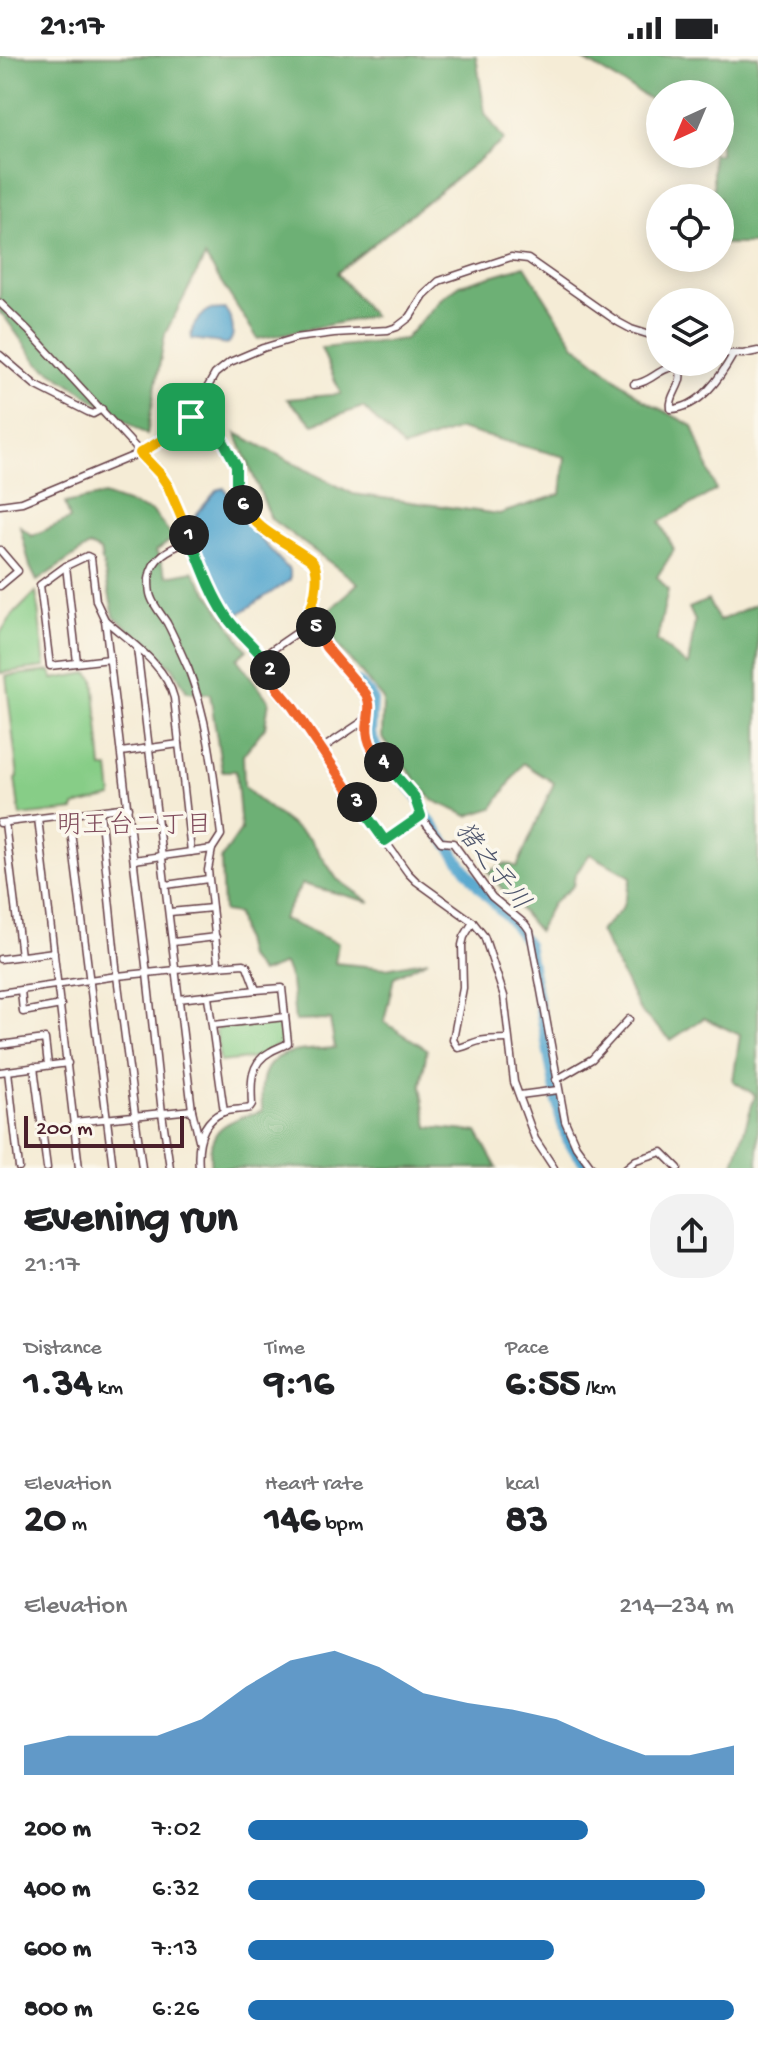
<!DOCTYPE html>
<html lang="en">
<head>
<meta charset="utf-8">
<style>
  :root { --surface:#fff; --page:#f2f2f2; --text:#202124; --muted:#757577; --accent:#1f6fb2 }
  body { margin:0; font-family:"Gochi Hand","Klee One",sans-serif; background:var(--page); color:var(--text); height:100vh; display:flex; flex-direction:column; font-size:30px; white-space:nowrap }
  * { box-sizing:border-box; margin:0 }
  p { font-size:26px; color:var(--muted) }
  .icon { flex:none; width:44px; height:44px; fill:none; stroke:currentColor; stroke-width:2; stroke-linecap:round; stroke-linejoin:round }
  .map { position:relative; height:1112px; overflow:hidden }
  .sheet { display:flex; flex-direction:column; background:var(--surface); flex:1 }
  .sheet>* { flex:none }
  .needle { width:52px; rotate:224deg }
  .tools { position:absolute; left:646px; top:24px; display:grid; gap:16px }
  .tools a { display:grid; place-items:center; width:88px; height:88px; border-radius:50%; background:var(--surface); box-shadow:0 4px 20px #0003; font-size:40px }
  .scale { position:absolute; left:24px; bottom:20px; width:160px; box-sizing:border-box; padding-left:8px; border:4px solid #4a1f2b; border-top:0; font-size:22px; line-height:28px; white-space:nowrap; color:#4a1f2b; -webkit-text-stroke:6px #fbf7ec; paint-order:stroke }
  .pin { position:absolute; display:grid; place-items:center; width:68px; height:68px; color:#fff; margin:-34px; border-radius:16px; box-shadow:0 4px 12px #0006 }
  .km { position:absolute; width:40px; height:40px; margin:-20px; border-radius:50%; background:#222; color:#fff; font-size:22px; line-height:40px; text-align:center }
  .round { display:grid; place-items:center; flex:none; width:84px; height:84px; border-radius:32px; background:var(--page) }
  .summary { display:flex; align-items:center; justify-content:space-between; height:136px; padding:0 24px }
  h1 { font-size:44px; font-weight:700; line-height:60px }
  .figures { display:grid; grid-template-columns:repeat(3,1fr); gap:12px; height:136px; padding:8px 24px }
  .figures div { display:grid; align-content:center }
  .figures b { font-size:40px; font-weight:700 }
  .figures small { font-size:22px; font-weight:400 }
  .figures p { font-size:22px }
  .chart { height:224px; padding:16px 24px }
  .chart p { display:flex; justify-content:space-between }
  .chart svg { width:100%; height:144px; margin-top:8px; fill:var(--accent); opacity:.7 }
  ul { padding:0 24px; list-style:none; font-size:26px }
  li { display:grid; grid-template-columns:128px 96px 1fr; align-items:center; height:60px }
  li i { height:20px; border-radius:10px; background:var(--accent) }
  .status { display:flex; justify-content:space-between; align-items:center; height:56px; padding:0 40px; background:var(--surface); direction:ltr }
  .status svg { height:22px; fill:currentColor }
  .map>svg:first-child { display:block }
  .green { fill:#87cd87; stroke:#687659; stroke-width:2 }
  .forest { fill:#6db074; stroke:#5c6850; stroke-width:2 }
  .water { fill:#53a6ce; stroke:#4e627c; stroke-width:2 }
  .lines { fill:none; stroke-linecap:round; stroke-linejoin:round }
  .river { stroke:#53a6ce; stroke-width:10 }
  .minor-casing { stroke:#643e45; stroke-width:9 }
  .minor { stroke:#fff; stroke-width:6 }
  .split-1-casing { stroke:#fff; stroke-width:16 }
  .split-2-casing { stroke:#fff; stroke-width:16 }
  .split-3-casing { stroke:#fff; stroke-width:16 }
  .split-4-casing { stroke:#fff; stroke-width:16 }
  .split-5-casing { stroke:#fff; stroke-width:16 }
  .split-6-casing { stroke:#fff; stroke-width:16 }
  .split-7-casing { stroke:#fff; stroke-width:16 }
  .split-1 { stroke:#f5b400; stroke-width:10 }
  .split-2 { stroke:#22a559; stroke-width:10 }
  .split-3 { stroke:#f0652b; stroke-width:10 }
  .split-4 { stroke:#22a559; stroke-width:10 }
  .split-5 { stroke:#f0652b; stroke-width:10 }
  .split-6 { stroke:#f5b400; stroke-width:10 }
  .split-7 { stroke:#22a559; stroke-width:10 }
  .labels { text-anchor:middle; stroke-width:7; stroke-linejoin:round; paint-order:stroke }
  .neighbourhood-label { font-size:26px; fill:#804d5d; stroke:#fbf7ec }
  .water-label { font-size:26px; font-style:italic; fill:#4e556c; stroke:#fbf7ec }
</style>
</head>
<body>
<div class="status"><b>21:17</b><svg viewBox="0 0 49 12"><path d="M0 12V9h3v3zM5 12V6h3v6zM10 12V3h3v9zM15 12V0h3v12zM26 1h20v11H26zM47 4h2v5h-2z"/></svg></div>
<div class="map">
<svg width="758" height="1112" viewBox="0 0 758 1112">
  <rect width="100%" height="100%" fill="#fbf7ec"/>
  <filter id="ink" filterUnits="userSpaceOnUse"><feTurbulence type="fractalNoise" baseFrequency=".0125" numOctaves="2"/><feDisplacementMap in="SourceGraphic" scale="16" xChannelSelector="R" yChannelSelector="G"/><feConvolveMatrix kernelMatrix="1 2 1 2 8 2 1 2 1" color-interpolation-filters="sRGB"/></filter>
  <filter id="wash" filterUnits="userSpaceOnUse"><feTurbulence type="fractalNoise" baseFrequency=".006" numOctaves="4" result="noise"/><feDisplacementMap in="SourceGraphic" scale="32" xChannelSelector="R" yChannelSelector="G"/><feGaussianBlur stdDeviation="1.8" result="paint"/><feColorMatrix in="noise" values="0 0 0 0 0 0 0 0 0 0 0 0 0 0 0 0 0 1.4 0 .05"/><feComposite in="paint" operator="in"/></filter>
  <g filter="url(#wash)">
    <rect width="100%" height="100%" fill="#f5ecd6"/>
    <g class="green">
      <polygon points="36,536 45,611 0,617 0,577 13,559"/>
      <polygon points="51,615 53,623 88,617 94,623 102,712 109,712 112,741 74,750 74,754 20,760 15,723 18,722 6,620"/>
      <polygon points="280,964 283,967 286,985 283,989 273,991 257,1002 220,1006 216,975 219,971"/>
    </g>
    <g class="forest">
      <polygon points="0,0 476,0 485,57 504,84 337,217 373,260 258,283 205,201 165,278 147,379 37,306 4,260 0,257"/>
      <polygon points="577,0 758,0 758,188 720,188 720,142 714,142 712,98 720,98 720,38 660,38 660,49"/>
      <polygon points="525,210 575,289 643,344 693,370 716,434 660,466 674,494 657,521 668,534 657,585 688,610 695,565 689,552 708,544 719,565 758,547 758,1112 733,1111 755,1039 733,1025 740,979 704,962 671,984 640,955 600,875 622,853 631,821 590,798 575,819 573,830 552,848 538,875 488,816 506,807 517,811 554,727 523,707 493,752 468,760 432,744 382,682 383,643 336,587 328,556 358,527 271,463 236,377 353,438 499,458 561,438 565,401 459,373 404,392 363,351 313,368 287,343 341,338 321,292 405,283 442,242 460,229"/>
      <path d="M104 439 153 456 174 482 156 495 167 520 193 515 247 594 237 603 269 645 265 671 243 699 244 730 257 743 311 784 337 823 370 846 302 828 282 863 338 887 335 907 386 912 428 904 394 921 384 966 427 993 421 1030 428 1071 477 1076 497 1112H211C205 1072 227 1064 262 1055 262 1047 261 1037 262 1029 266 990 306 995 335 992L330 964 295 965 291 926 284 908 261 917 247 901 237 858 223 856 221 803 241 774 236 715H222L210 638 187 636 173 612 114 560 100 495 89 490 37 525 30 511 20 470 32 480 70 463 65 447Z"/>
    </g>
    <g class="water">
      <path d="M225 253C232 262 237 279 228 288L192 283C189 270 200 262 208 254Z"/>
      <polygon points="224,432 242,463 290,515 290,524 239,558 228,555 217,536 189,467 217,434"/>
    </g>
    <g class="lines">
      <g class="river">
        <polyline points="317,557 324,582"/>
        <polyline points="358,626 369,637 373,643 371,678 379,696 416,739 426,759 477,829 512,867 528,888 560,1062 567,1085 588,1112"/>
      </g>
    </g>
  </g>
  <g filter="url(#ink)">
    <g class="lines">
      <g class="minor-casing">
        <g id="minor">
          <polyline points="0,247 28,274 160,418 176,445 217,546 235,573 263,600 283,641 292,650 320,694 408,817 416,825 473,866 484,880 504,940 514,1026 535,1083 554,1112"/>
          <polyline points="720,297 743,298 758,295"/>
          <polyline points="0,299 35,329 88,356 93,358 102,353"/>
          <path d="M634 328C651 327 660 310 678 311 687 327 668 337 671 353 700 352 720 322 733 299"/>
          <path d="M191 361 221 381 236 409V430L239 443 252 464 313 505C318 520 316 540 310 554L326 591 366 638C374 654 363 670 369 687 376 706 401 722 413 739 418 746 418 755 422 762 427 770 435 778 441 786L453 787 492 841 525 868 530 875 565 1065 576 1090 592 1112"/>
          <polyline points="0,449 22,446 140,397 179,374 191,361 215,318 230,306 263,292 296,282 334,277 388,274 397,271 410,261 424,239 439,225 511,201 528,203 618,266 631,273 660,282"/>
          <polyline points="0,494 18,515 0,530"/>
          <polyline points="66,510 77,606"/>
          <path d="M105 564C130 586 166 609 174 642L191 796"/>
          <polyline points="137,592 192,1054 199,1084"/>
          <polyline points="263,600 314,565"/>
          <polyline points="110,603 50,610 40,529 66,510 87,500 91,502 96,545 105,564 147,918 162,1057 170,1112"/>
          <polyline points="320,694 368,662"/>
          <polyline points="121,696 179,688"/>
          <polyline points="100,755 117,920 142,1112"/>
          <polyline points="69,759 113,1112"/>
          <polyline points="38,762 79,1112"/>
          <polyline points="0,767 128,751"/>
          <polyline points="5,767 21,900"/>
          <polyline points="385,785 421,760"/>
          <polyline points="134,804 212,793"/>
          <polyline points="166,829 208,823"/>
          <polyline points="170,856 212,852"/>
          <path d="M473 866 464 881 462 889 463 932 453 984 458 992C465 991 471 987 479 985 488 983 498 983 508 983"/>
          <polyline points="173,886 216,881"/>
          <polyline points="0,903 54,896"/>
          <polyline points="21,934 23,956 61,949"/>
          <path d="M0 937 117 920 216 910 218 906 208 814 212 793 221 779C214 722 209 666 188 612 181 597 175 582 167 567 162 559 154 550 151 541 149 536 149 528 149 523 152 499 172 492 191 484"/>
          <polyline points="208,941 224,1056"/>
          <polyline points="179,943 256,934"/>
          <polyline points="213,969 285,961"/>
          <polyline points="0,989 45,983 48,1009"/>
          <polyline points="34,1011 47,1112"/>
          <polyline points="8,1015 19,1112"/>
          <polyline points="0,1016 68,1007"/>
          <polyline points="556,1024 592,1003 629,963"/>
          <polyline points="520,1039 558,1034"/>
          <polyline points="74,1066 192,1054"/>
          <path d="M199 1112C197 1090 200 1066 223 1056 231 1053 242 1054 250 1052L252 1049C251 1029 249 1007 270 996 276 992 282 991 288 987L282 932 256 934 247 910 244 908 216 910"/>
          <polyline points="626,1112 636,1104 662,1096 678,1112"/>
        </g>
      </g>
      <use href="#minor" class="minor"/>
    </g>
  </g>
  <g class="lines" filter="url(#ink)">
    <g class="split-1-casing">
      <polyline id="split-1" points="189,479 168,430 160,418 140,397 179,374 191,361"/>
    </g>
    <g class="split-2-casing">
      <path id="split-2" d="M189 479C200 506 210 536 226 560 239 580 260 592 270 614"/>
    </g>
    <g class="split-3-casing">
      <polyline id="split-3" points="270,614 277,632 292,650 357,746"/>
    </g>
    <g class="split-4-casing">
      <polyline id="split-4" points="357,746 385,785 421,760 414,740 384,706"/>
    </g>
    <g class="split-5-casing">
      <path id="split-5" d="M316 571 326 591 366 638C371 649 369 653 368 664 365 681 371 695 384 706"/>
    </g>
    <g class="split-6-casing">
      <path id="split-6" d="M243 449C257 473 273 479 296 494 300 497 308 501 312 505 321 515 315 543 310 554L316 571"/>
    </g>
    <g class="split-7-casing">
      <polyline id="split-7" points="191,361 221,381 236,409 236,430 243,449"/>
    </g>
    <use href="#split-1" class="split-1"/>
    <use href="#split-2" class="split-2"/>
    <use href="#split-3" class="split-3"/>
    <use href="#split-4" class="split-4"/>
    <use href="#split-5" class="split-5"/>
    <use href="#split-6" class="split-6"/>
    <use href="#split-7" class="split-7"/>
  </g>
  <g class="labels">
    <g class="neighbourhood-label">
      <text x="134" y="776">明王台二丁目</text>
    </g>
    <g class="water-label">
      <text transform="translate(494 809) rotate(52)" y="9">猪之子川</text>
    </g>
  </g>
</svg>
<div class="tools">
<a><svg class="needle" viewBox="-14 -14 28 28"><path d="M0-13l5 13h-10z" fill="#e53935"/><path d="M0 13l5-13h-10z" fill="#757577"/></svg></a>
<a><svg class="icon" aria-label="locate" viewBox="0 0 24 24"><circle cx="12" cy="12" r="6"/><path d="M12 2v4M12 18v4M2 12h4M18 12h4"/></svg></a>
<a><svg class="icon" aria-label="layers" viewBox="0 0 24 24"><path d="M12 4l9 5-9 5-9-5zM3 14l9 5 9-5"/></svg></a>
</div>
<div class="scale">200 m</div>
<div class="pin" style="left:191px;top:361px;background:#1e9e55"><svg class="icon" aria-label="arrive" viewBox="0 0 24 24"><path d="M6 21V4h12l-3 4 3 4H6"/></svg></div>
<b class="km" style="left:189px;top:479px">1</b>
<b class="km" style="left:270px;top:614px">2</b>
<b class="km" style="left:357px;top:746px">3</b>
<b class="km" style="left:384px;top:706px">4</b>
<b class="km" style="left:316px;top:571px">5</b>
<b class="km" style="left:243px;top:449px">6</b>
</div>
<section class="sheet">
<div class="summary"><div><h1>Evening run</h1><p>21:17</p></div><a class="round"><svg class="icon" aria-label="share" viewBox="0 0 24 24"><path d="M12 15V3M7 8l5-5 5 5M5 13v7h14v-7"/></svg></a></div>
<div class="figures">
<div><p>Distance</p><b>1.34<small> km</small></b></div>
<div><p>Time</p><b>9:16</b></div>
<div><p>Pace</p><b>6:55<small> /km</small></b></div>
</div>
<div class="figures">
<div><p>Elevation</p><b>20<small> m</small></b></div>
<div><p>Heart rate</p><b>146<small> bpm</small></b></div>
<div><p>kcal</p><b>83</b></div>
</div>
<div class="chart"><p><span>Elevation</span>214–234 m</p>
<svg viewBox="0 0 160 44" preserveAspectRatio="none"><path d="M0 44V35L10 32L20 32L30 32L40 27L50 17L60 9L70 6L80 11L90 19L100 22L110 24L120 27L130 33L140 38L150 38L160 35V44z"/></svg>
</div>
<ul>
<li><b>200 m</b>7:02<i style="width:70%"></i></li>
<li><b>400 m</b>6:32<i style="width:94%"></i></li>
<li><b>600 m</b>7:13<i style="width:63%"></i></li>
<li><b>800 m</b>6:26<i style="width:100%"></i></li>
</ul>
</section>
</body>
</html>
